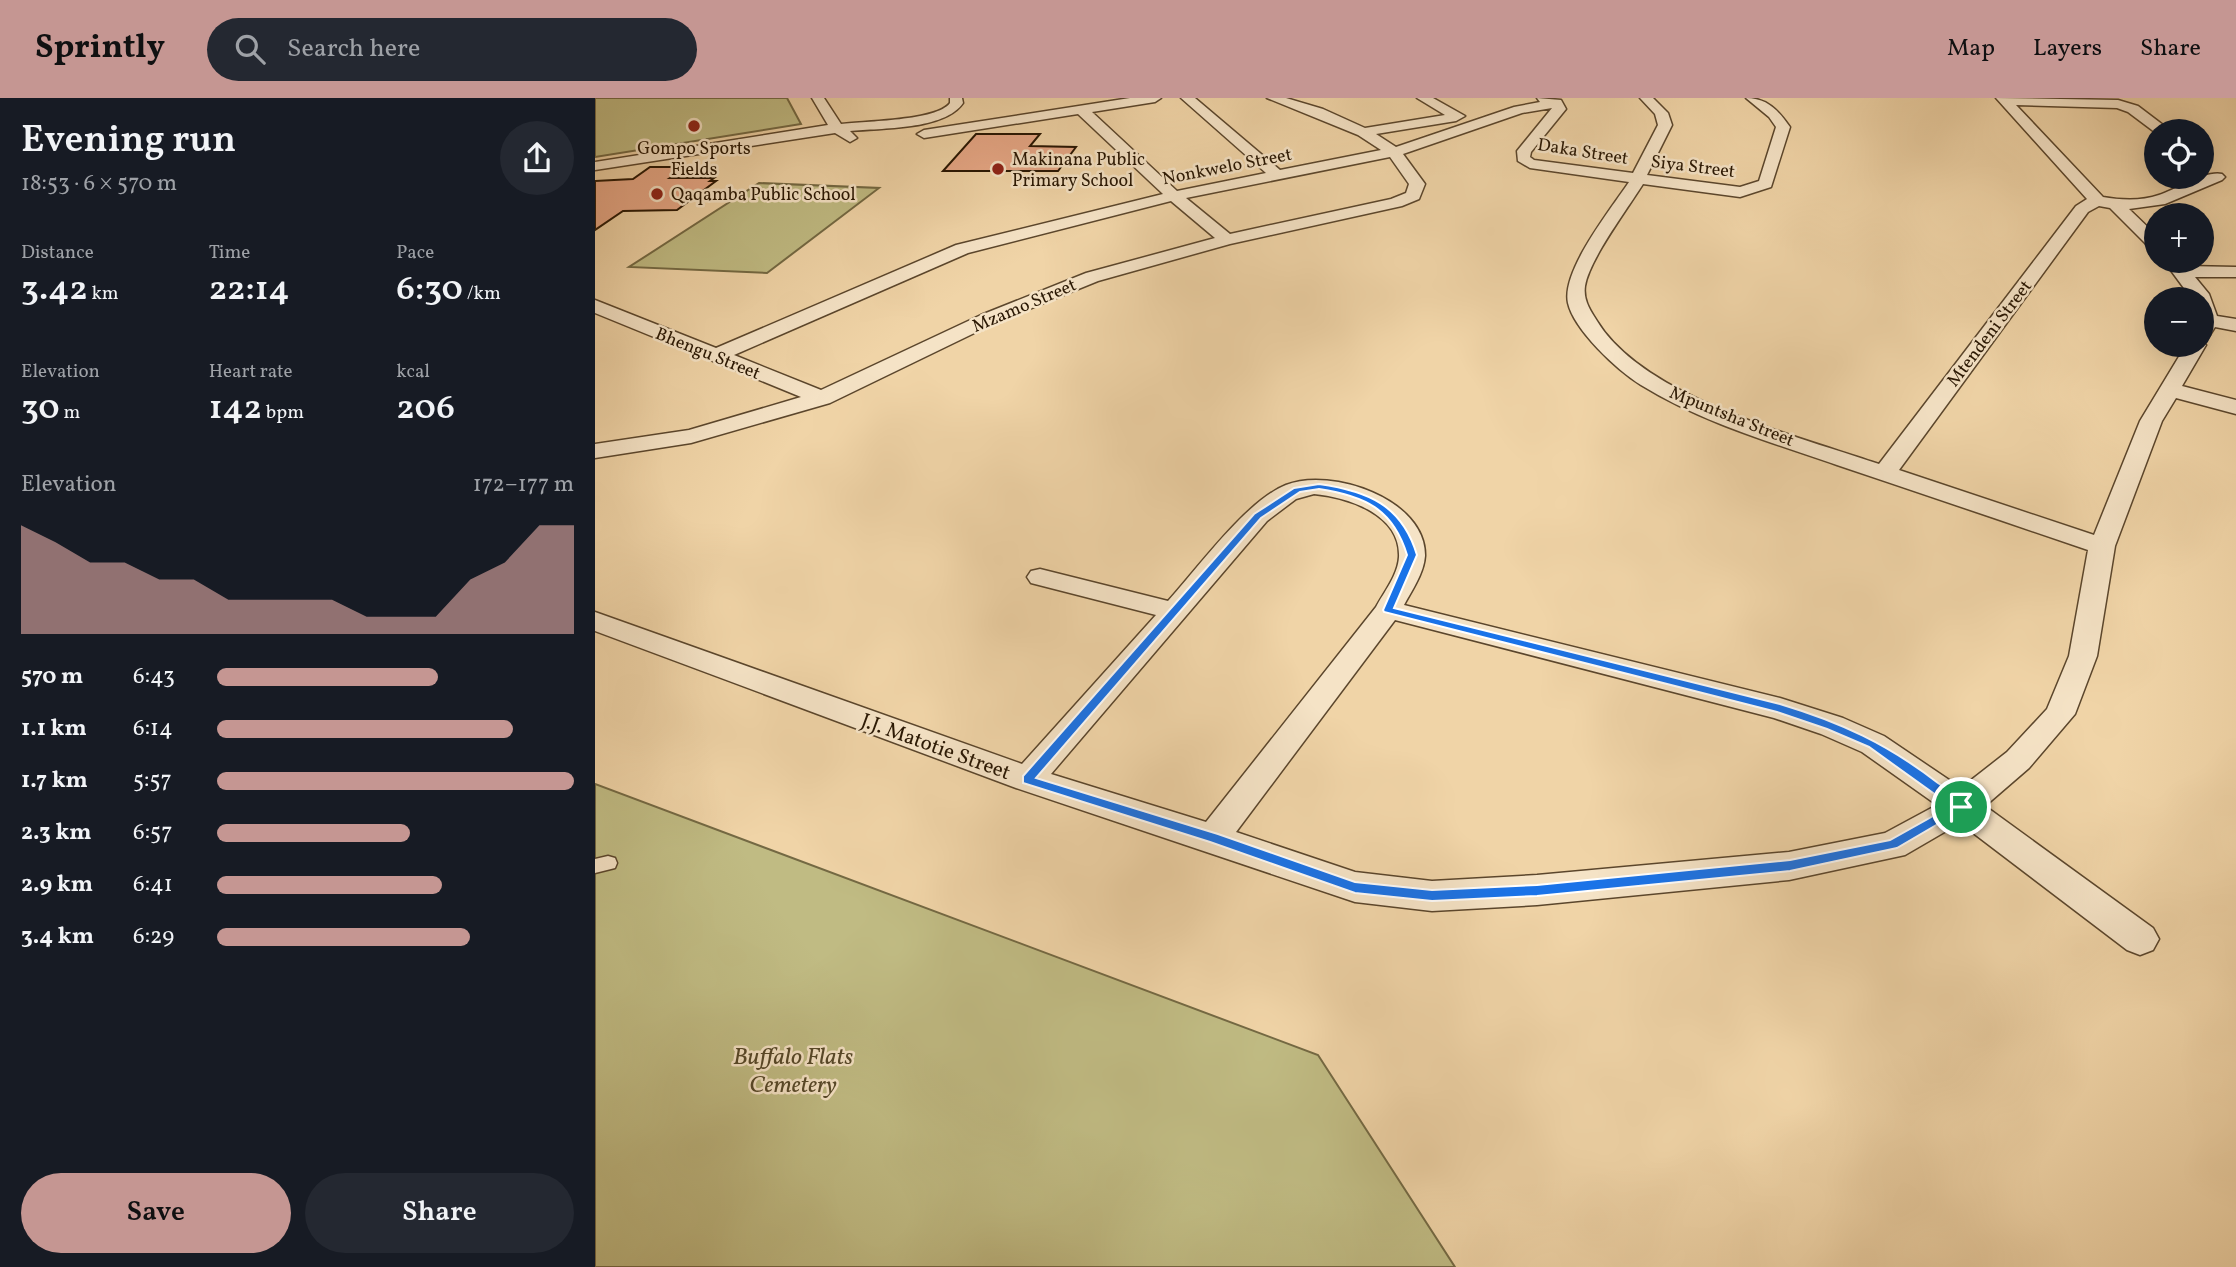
<!DOCTYPE html>
<html lang="en">
<head>
<meta charset="utf-8">
<style>
  :root { --surface:#171b24; --page:#242831; --text:#f1f3f6; --muted:#9ea1a6; --accent:#c59692 }
  body { margin:0; font-family:Vollkorn,serif; background:var(--page); color:var(--text); height:100vh; display:flex; flex-direction:column; font-size:26px; white-space:nowrap }
  * { box-sizing:border-box; margin:0 }
  p { font-size:23px; color:var(--muted) }
  .icon { flex:none; width:38px; height:38px; fill:none; stroke:currentColor; stroke-width:2; stroke-linecap:round; stroke-linejoin:round }
  .map { position:relative; flex:1; overflow:hidden }
  .sheet { display:flex; flex-direction:column; background:var(--surface); width:595px }
  .sheet>* { flex:none }
  .buttons { position:absolute; left:1549px; top:21px; display:grid; gap:14px }
  .buttons a { display:grid; place-items:center; width:70px; height:70px; border-radius:50%; background:var(--surface); box-shadow:0 7px 28px #0002; font-size:35px }
  .pin { position:absolute; display:grid; place-items:center; width:60px; height:60px; color:#fff; margin:-30px; border:4px solid #fff; border-radius:50%; box-shadow:0 2px 7px #0007 }
  .round { display:grid; place-items:center; flex:none; width:74px; height:74px; border-radius:37px; background:var(--page) }
  .summary { display:flex; align-items:center; justify-content:space-between; height:119px; padding:0 21px }
  h1 { font-size:38px; font-weight:600; line-height:52px }
  .figures { display:grid; grid-template-columns:repeat(3,1fr); gap:10px; height:119px; padding:7px 21px }
  .figures div { display:grid; align-content:center }
  .figures b { font-size:35px; font-weight:600 }
  .figures small { font-size:19px; font-weight:400 }
  .figures p { font-size:19px }
  .chart { height:196px; padding:14px 21px }
  .chart p { display:flex; justify-content:space-between }
  .chart svg { width:100%; height:126px; margin-top:7px; fill:var(--accent); opacity:.7 }
  .primary-button { display:flex; gap:14px; margin-top:auto; padding:14px 21px }
  .primary-button a { flex:1; height:80px; border-radius:42px; background:var(--accent); color:#111; font-size:28px; font-weight:600; line-height:80px; text-align:center }
  .primary-button a+a { background:var(--page); color:var(--text) }
  ul { padding:0 21px; list-style:none; font-size:23px }
  li { display:grid; grid-template-columns:112px 84px 1fr; align-items:center; height:52px }
  li i { height:18px; border-radius:9px; background:var(--accent) }
  header { display:flex; align-items:center; gap:42px; box-sizing:border-box; height:98px; padding:0 35px; background:var(--accent); color:#111 }
  header strong { font-size:33px }
  nav { display:flex; gap:38px; margin-inline-start:auto; font-size:24px }
  .search { width:490px; height:63px; background:var(--page); display:flex; align-items:center; gap:18px; box-sizing:border-box; padding:0 24px; border-radius:38px; color:var(--muted); font-size:26px }
  main { display:flex; flex:1; min-height:0 }
  .map>svg:first-child { display:block }
  .green { fill:#c0bb83; stroke:#746943; stroke-width:2 }
  .building { fill:#e7a887; stroke:#291703; stroke-width:2 }
  .lines { fill:none; stroke-linecap:round; stroke-linejoin:round }
  .service-casing { stroke:#5b462c; stroke-width:3 }
  .minor-casing { stroke:#5b462c; stroke-width:3 }
  .service { fill:#f5e3c6; fill-rule:evenodd }
  .minor { fill:#f5e3c6; fill-rule:evenodd }
  .route { fill:#1a73e8; stroke:#fff; stroke-width:2; fill-rule:evenodd }
  .poi-dot { fill:#8f2418; stroke:#f5e3c6; stroke-width:2.5 }
  .labels { text-anchor:middle; stroke-width:5; stroke-linejoin:round; paint-order:stroke }
  .far-poi-label { font-size:18px; fill:#291703; stroke:#f5e3c6; text-anchor:start }
  .far-street-label { font-size:18px; fill:#291703; stroke:#f5e3c6 }
  .street-label { font-size:21px; fill:#291703; stroke:#f5e3c6 }
  .near-park-label { font-size:24px; font-style:italic; fill:#564829; stroke:#f5e3c6 }
</style>
</head>
<body>
<header>
<strong>Sprintly</strong>
<div class="search"><svg class="icon" aria-label="search" viewBox="0 0 24 24"><circle cx="10" cy="10" r="6"/><path d="M15 15l6 6"/></svg>Search here</div>
<nav><a>Map</a><a>Layers</a><a>Share</a></nav>
</header>
<main>
<section class="sheet">
<div class="summary"><div><h1>Evening run</h1><p>18:53 · 6 × 570 m</p></div><a class="round"><svg class="icon" aria-label="share" viewBox="0 0 24 24"><path d="M12 15V3M7 8l5-5 5 5M5 13v7h14v-7"/></svg></a></div>
<div class="figures">
<div><p>Distance</p><b>3.42<small> km</small></b></div>
<div><p>Time</p><b>22:14</b></div>
<div><p>Pace</p><b>6:30<small> /km</small></b></div>
</div>
<div class="figures">
<div><p>Elevation</p><b>30<small> m</small></b></div>
<div><p>Heart rate</p><b>142<small> bpm</small></b></div>
<div><p>kcal</p><b>206</b></div>
</div>
<div class="chart"><p><span>Elevation</span>172–177 m</p>
<svg viewBox="0 0 160 44" preserveAspectRatio="none"><path d="M0 44V6L10 12L20 19L30 19L40 25L50 25L60 32L70 32L80 32L90 32L100 38L110 38L120 38L130 25L140 19L150 6L160 6V44z"/></svg>
</div>
<ul>
<li><b>570 m</b>6:43<i style="width:62%"></i></li>
<li><b>1.1 km</b>6:14<i style="width:83%"></i></li>
<li><b>1.7 km</b>5:57<i style="width:100%"></i></li>
<li><b>2.3 km</b>6:57<i style="width:54%"></i></li>
<li><b>2.9 km</b>6:41<i style="width:63%"></i></li>
<li><b>3.4 km</b>6:29<i style="width:71%"></i></li>
</ul>
<div class="primary-button"><a>Save</a><a>Share</a></div>
</section>
<div class="map">
<svg width="1641" height="1169" viewBox="0 0 1641 1169">
  <rect width="100%" height="100%" fill="#f0d4a7"/>
  <filter id="stains"><feTurbulence type="fractalNoise" baseFrequency=".00286" numOctaves="4"/><feColorMatrix values="0 0 0 0 .2 0 0 0 0 .09 0 0 0 0 .02 0 0 0 .5 -.17"/></filter>
  <radialGradient id="worn" r=".72"><stop offset=".6" stop-color="#630" stop-opacity="0"/><stop offset="1" stop-color="#630" stop-opacity=".3"/></radialGradient>
  <g class="green">
    <polygon points="0,0 192,0 206,26 0,59"/>
    <polygon points="164,85 284,90 172,175 34,169"/>
    <polygon points="0,686 723,957 860,1169 0,1169"/>
  </g>
  <g class="building">
    <polygon points="381,36 445,36 435,48 481,49 463,73 348,73"/>
    <polygon points="55,69 92,69 75,80 119,80 115,83 121,83 82,112 28,113 0,132 0,83 38,81"/>
  </g>
  <g class="lines">
    <g class="service-casing">
      <polygon id="service" points="13,758 20,760 22,765 20,770 0,775 0,761"/>
    </g>
    <g class="minor-casing">
      <g id="minor">
        <path d="M217 0H229L246 26C270 23 342 23 355 5V0H367L368 5C350 32 286 30 255 33L262 40 255 44 240 35 0 72V64L233 27Z"/>
        <path d="M535 0H566L560 4 497 14 582 93 671 75 586 0H600L685 72 786 52 763 37 672 0H691L728 11 770 30 850 17 822 0H838L870 18 861 23 781 36 801 49 919 9 945 4 942 0 966 2 971 11 936 54 935 59 939 62 1038 75 1063 27 1060 16 1045 0H1058L1073 15 1077 27 1052 77 1145 89 1164 83 1181 29 1174 19 1151 0C1172 0 1183 12 1195 29L1176 89 1145 99 1048 86C1033 110 994 162 990 188 988 202 995 212 1002 223 1049 300 1202 338 1284 366L1481 108 1492 101 1401 0 1523 2 1543 8 1572 30 1574 33 1561 35 1533 14 1522 10 1421 7 1508 99C1525 102 1547 103 1564 97 1580 92 1611 72 1627 76L1630 79 1627 82 1570 106 1534 111 1561 137V151L1555 150 1515 110 1504 108 1493 114 1304 372 1499 437 1545 323 1591 247H1606V242L1611 247 1587 288 1641 302V316L1581 300 1567 323 1520 448 1502 558 1480 616 1434 670 1390 708 1558 830 1564 841 1558 852 1545 857 1532 852 1365 725 1310 757 1194 782 942 807 837 813 760 804 421 690 0 533V514L427 666 561 517 436 485 432 479 436 473 445 471 573 503C603 470 651 403 691 387 736 369 831 401 830 458 829 475 817 492 809 507L1185 600 1248 620 1289 638 1366 690 1412 654 1452 611 1474 558 1493 452C1410 424 1326 395 1242 367 1175 344 1106 324 1046 287 1022 272 979 232 973 205 966 173 1016 111 1034 84L935 70 923 63 922 53 957 10 927 15 808 56 830 86 824 101 807 108 635 146 503 183 400 225 235 305 96 345 0 360V346L94 332 206 299 0 215V202L121 250 361 147 568 96 483 16 329 40 322 36 329 32ZM795 59 814 86 811 95 796 101 635 136 591 100ZM576 103 620 140 491 175 386 217 226 292 139 257 373 155ZM719 396C752 399 806 416 804 459 803 477 789 494 781 509L611 724 456 676 672 423 701 401ZM800 522 1179 620 1226 636 1267 654 1342 707 1290 735 1194 754 942 777 837 783 760 774 641 734Z"/>
        <polygon points="1569,163 1587,163 1591,168 1641,169 1641,179 1600,179 1614,196 1622,218 1641,221 1641,233 1620,229 1613,240 1606,242 1606,201 1597,201"/>
      </g>
    </g>
    <use href="#service" class="service"/>
    <use href="#minor" class="minor"/>
  </g>
  <path class="route" d="M724 386C773 393 807 407 822 457L799 510 1185 606C1245 624 1293 646 1343 685 1353 692 1365 699 1372 709L1302 750 1195 773 942 798 837 803 760 795 615 744 428 685V678L659 416 699 390ZM724 391C770 398 798 411 812 457L788 512 789 514 1182 614 1232 631 1274 649 1356 708 1295 742 1195 762 942 787 837 792 760 784 623 736 441 680 666 420 705 394Z"/>
  <g class="poi-dot">
    <circle cx="99" cy="28" r="7"/>
    <circle cx="403" cy="71" r="7"/>
    <circle cx="62" cy="96" r="7"/>
  </g>
  <g class="labels">
    <g class="far-poi-label">
      <text x="99" y="56" text-anchor="middle">Gompo Sports<tspan x="99" dy="21">Fields</tspan></text>
      <text x="417" y="67">Makinana Public<tspan x="417" dy="21">Primary School</tspan></text>
      <text x="76" y="102">Qaqamba Public School</text>
    </g>
    <g class="far-street-label">
      <text transform="translate(988 53) rotate(9)" y="6">Daka Street</text>
      <text transform="translate(632 68) rotate(-11)" y="6">Nonkwelo Street</text>
      <text transform="translate(1098 68) rotate(7)" y="6">Siya Street</text>
      <text transform="translate(429 207) rotate(-23)" y="6">Mzamo Street</text>
      <text transform="translate(1394 235) rotate(-53)" y="6">Mtendeni Street</text>
      <text transform="translate(113 255) rotate(22)" y="6">Bhengu Street</text>
      <text transform="translate(1137 318) rotate(22)" y="6">Mpuntsha Street</text>
    </g>
    <g class="street-label">
      <text transform="translate(341 648) rotate(20)" y="7">J.J. Matotie Street</text>
    </g>
    <g class="near-park-label">
      <text x="198" y="966">Buffalo Flats<tspan x="198" dy="28">Cemetery</tspan></text>
    </g>
  </g>
  <rect width="100%" height="100%" filter="url(#stains)"/>
  <rect width="100%" height="100%" fill="url(#worn)"/>
</svg>
<div class="buttons">
<a><svg class="icon" aria-label="locate" viewBox="0 0 24 24"><circle cx="12" cy="12" r="6"/><path d="M12 2v4M12 18v4M2 12h4M18 12h4"/></svg></a>
<a>+</a>
<a>−</a>
</div>
<div class="pin" style="left:1366px;top:709px;background:#1e9e55"><svg class="icon" aria-label="arrive" viewBox="0 0 24 24"><path d="M6 21V4h12l-3 4 3 4H6"/></svg></div>
</div>
</main>
</body>
</html>
